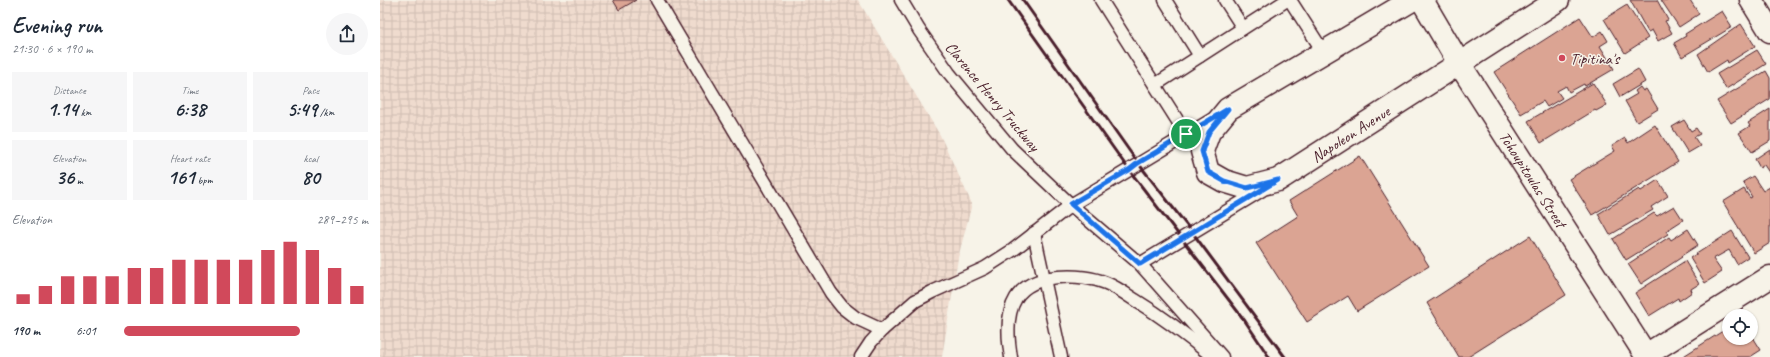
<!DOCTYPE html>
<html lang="en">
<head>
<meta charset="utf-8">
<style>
  :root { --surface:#fff; --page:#f6f6f7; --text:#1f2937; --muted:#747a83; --accent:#d1495b }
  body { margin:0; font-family:Caveat,sans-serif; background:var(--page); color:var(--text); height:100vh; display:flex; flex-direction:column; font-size:15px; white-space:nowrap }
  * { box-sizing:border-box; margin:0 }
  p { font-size:13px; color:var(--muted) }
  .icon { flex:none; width:22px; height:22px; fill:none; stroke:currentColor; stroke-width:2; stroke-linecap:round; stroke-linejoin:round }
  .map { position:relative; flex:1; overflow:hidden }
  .drawer { display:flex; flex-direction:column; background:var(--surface); width:380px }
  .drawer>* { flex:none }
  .buttons { position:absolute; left:1342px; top:309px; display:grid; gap:8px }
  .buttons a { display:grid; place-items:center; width:36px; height:36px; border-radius:50%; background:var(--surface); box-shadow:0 1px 3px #0004; font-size:20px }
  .pin { position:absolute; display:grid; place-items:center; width:34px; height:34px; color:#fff; margin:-17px; border:2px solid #fff; border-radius:50%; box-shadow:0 1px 4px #0007 }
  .round { display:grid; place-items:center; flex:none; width:42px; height:42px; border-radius:21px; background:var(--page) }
  .summary { display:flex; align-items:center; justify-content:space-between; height:68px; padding:0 12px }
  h1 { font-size:22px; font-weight:700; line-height:30px }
  .figures { display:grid; grid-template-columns:repeat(3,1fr); gap:6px; height:68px; padding:4px 12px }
  .figures div { display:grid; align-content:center; border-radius:0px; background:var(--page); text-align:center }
  .figures b { font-size:20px; font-weight:700 }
  .figures small { font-size:11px; font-weight:400 }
  .figures p { font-size:11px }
  .chart { height:112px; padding:8px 12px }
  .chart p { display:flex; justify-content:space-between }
  .chart svg { width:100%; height:72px; margin-top:4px; stroke:var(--accent); stroke-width:6 }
  ul { padding:0 12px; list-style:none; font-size:13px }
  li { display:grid; grid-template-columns:64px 48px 1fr; align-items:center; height:30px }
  li i { height:10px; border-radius:5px; background:var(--accent) }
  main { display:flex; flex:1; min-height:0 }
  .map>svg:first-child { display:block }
  .industrial { fill:url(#industrial-grid) }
  .building { fill:#dba493; stroke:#4a1f2b }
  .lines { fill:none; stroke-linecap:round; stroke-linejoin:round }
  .lane-casing { stroke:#4a1f2b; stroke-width:15 }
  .street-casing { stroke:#4a1f2b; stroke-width:25 }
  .secondary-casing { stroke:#4a1f2b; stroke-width:25 }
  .lane { stroke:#f7f3e8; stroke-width:12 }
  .street { stroke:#f7f3e8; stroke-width:22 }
  .secondary { stroke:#f7f3e8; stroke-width:22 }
  .rail { stroke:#4a1f2b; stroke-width:3 }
  .route-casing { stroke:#fff; stroke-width:8 }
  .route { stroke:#1a73e8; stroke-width:5 }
  .poi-dot { fill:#d1495b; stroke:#f7f3e8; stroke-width:1.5 }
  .labels { text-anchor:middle; stroke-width:3; stroke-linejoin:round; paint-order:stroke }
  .poi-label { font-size:16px; fill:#4a1f2b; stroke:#f7f3e8; text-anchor:start }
  .street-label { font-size:16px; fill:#4a1f2b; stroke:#f7f3e8 }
</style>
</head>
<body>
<main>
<section class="drawer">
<div class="summary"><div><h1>Evening run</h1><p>21:30 · 6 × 190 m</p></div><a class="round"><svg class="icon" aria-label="share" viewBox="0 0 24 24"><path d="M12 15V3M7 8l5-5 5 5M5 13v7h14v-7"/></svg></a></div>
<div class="figures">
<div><p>Distance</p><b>1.14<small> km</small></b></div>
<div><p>Time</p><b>6:38</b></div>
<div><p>Pace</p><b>5:49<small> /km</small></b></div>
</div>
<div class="figures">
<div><p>Elevation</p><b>36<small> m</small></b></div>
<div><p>Heart rate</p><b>161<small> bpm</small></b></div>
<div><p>kcal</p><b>80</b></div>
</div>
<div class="chart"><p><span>Elevation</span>289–295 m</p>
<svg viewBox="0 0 160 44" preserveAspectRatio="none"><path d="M5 44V38M15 44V33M25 44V27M35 44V27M45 44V27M55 44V22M65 44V22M75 44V17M85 44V17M95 44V17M105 44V17M115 44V11M125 44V6M135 44V11M145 44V22M155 44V33"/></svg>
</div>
<ul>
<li><b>190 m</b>6:01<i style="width:72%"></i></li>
</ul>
</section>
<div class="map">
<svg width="1390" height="357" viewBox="0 0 1390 357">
  <defs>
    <pattern id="industrial-grid" width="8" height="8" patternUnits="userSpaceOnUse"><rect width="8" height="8" fill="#efdbce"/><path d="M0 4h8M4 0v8" fill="none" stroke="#cebcb1"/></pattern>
  </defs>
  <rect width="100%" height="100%" fill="#f7f3e8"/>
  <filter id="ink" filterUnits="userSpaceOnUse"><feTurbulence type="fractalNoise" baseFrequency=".025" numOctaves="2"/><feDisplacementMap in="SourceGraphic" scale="8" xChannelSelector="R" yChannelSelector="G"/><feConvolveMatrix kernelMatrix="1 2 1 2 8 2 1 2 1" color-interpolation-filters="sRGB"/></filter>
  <g filter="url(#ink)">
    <polygon class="industrial" points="0,0 478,0 560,135 592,204 578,258 562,357 0,357"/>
    <g class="building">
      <polygon points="233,0 256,0 239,10"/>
      <polygon points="1250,0 1277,0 1288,20 1285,21 1292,33 1278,41 1272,30 1268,32"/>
      <polygon points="1281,0 1310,0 1319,14 1299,27"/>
      <polygon points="1247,5 1268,38 1245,53 1224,19"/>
      <polygon points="1342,11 1352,27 1302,57 1294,43 1306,36 1305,34"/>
      <polygon points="1200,17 1213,37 1222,31 1228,41 1220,46 1234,69 1205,86 1204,84 1189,92 1186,86 1177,91 1182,98 1167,107 1163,101 1141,114 1114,72"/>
      <polygon points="1361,24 1375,46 1348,63 1347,60 1328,72 1318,54"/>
      <polygon points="1377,50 1386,64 1346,89 1337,74"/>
      <polygon points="1258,69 1265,82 1240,97 1233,84"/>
      <polygon points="1386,71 1390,78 1390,99 1351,123 1337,101"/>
      <polygon points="1213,83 1227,105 1216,111 1215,110 1161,143 1148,121"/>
      <polygon points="1260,87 1263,91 1266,89 1278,109 1257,122 1245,101 1257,94 1255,91"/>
      <polygon points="1390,109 1390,141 1372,152 1359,133 1370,126 1368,123"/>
      <polygon points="1304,120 1311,131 1316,128 1320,134 1314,137 1320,146 1308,153 1292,127"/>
      <polygon points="1275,125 1298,162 1212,215 1189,179 1235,151 1232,146 1245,138 1248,143"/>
      <polygon points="1390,149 1390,174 1384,165 1380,168 1375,159"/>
      <polygon points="980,156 1049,266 977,311 968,296 927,322 876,243 918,216 909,201"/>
      <polygon points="1373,176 1383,191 1390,187 1390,243 1374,253 1343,202 1364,189 1370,198 1372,197 1363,182"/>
      <polygon points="1278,180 1288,196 1271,207 1273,210 1230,235 1218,214 1259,189 1261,191"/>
      <polygon points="1294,206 1303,220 1286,231 1288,234 1246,260 1233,239 1274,213 1277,216"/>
      <polygon points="1308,229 1318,245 1301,256 1302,257 1261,284 1248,264 1289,237 1291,240"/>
      <polygon points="1352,231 1368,257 1357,264 1349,250 1333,259 1342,272 1325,283 1310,258"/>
      <polygon points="1150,236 1186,295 1088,357 1079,357 1047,303"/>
      <polygon points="1305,261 1319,284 1311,289 1312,292 1299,301 1298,298 1269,316 1255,293"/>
      <polygon points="1349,327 1349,338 1371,338 1371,334 1381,350 1370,357 1302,357"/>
    </g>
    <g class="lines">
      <g class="lane-casing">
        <g id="lane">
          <polyline points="277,0 451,293 462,307 476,318 502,330"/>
          <polyline points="521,0 539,30 569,73 632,149 691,205 760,264 842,357"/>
          <polyline points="721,0 806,134"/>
          <polyline points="785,0 820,56"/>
          <polyline points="845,0 863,28"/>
          <polyline points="910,0 944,53"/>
          <polyline points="775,85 907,0"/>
          <polyline points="654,233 681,357"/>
          <polyline points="760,264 882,190"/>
          <polyline points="481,357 491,342 502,330 535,301 552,292 605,268 633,250 691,205 833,119"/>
          <path d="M631 357C628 340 626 314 636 298 652 272 702 273 726 283 736 287 746 294 755 300 783 317 808 336 833 357"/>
        </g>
      </g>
      <g class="street-casing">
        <g id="street">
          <polyline points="1371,0 1390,31"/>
          <polyline points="1266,355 1390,277"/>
        </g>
      </g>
      <g class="secondary-casing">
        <g id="secondary">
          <path id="s1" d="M1032 0 848 109 829 132 822 151 828 172 844 181 867 188 898 180 1178 0"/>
          <path id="s2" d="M1042 0 1079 63 1267 357"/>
        </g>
      </g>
      <use href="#lane" class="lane"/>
      <use href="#street" class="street"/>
      <use href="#secondary" class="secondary"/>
      <g class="rail">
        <polyline points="628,0 749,170 865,321 889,357"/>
        <polyline points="643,0 758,163 812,232 905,357"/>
      </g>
    </g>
  </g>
  <g class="lines" filter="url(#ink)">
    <g class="route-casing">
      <polygon id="route" points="848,109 829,132 822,151 828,172 844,181 867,188 898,180 760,264 691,204 749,170 758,163"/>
    </g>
    <use href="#route" class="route"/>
  </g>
  <circle class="poi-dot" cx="1182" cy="58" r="4"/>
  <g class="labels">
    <g class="poi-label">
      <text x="1190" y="64">Tipitina's</text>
    </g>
    <g class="street-label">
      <text transform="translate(613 96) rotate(50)" y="6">Clarence Henry Truckway</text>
      <text dy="6" stroke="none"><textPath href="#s1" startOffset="446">Napoleon Avenue</textPath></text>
      <text dy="6" stroke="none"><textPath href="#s2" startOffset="211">Tchoupitoulas Street</textPath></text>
    </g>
  </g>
</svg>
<div class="buttons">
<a><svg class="icon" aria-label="locate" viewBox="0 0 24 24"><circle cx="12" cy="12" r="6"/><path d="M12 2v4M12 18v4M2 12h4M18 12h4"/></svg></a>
</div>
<div class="pin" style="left:806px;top:134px;background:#1e9e55"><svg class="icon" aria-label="arrive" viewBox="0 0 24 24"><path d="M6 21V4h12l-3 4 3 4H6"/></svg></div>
</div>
</main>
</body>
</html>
